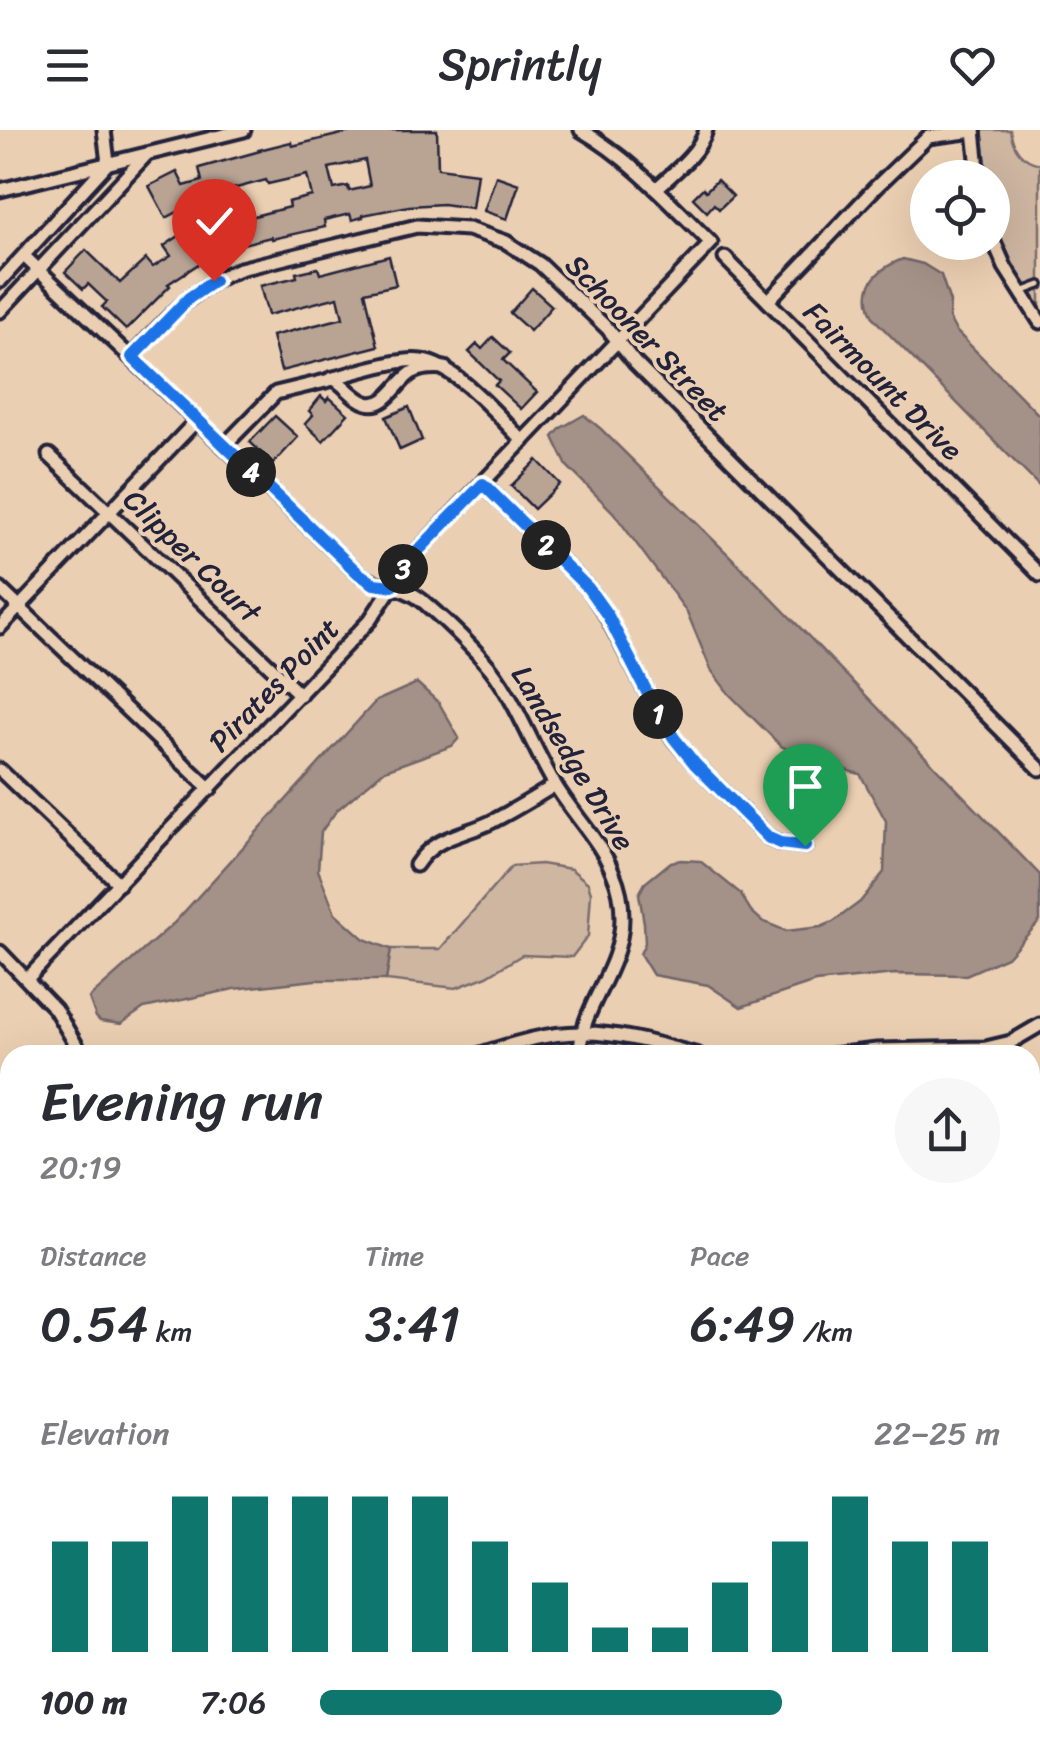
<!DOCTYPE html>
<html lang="en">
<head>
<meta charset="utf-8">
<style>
  :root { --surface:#fff; --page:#f7f7f7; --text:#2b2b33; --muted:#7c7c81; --accent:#0f766e }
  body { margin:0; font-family:Sriracha,sans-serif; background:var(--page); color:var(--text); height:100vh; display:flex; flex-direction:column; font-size:38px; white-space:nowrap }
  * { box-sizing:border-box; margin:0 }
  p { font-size:32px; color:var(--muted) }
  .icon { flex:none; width:55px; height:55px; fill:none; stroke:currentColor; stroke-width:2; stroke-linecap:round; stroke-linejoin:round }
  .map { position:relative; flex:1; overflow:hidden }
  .side { position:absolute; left:0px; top:915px; width:1040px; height:718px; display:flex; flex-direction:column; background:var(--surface); border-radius:30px 30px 0 0; box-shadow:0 10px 40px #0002 }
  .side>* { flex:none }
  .tools { position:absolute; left:910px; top:30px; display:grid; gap:20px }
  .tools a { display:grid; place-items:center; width:100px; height:100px; border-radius:50%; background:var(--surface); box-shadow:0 10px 40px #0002; font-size:50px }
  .pin { position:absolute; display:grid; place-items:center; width:85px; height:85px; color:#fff; margin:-102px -42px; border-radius:50% 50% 50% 0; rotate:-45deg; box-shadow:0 0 10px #0007 }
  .pin .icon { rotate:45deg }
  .km { position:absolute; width:50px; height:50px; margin:-25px; border-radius:50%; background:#222; color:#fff; font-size:28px; line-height:50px; text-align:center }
  .round { display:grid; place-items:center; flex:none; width:105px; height:105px; border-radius:52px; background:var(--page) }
  .headline { display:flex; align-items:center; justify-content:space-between; height:170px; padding:0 40px }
  h1 { font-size:55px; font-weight:600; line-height:75px }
  .figures { display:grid; grid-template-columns:repeat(3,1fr); gap:15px; height:170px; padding:10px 40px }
  .figures div { display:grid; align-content:center }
  .figures b { font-size:50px; font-weight:600 }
  .figures small { font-size:28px; font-weight:400 }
  .figures p { font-size:28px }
  .chart { height:280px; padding:20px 40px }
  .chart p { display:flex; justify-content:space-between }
  .chart svg { width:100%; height:180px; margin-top:10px; stroke:var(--accent); stroke-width:6 }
  ul { padding:0 40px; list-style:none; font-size:32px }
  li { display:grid; grid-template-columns:160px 120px 1fr; align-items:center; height:75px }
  li i { height:25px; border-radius:12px; background:var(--accent) }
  header { display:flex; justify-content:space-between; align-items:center; height:130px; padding:0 40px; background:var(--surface); font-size:45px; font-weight:600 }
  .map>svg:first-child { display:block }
  .green { fill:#ceb6a1; stroke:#786c6e; stroke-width:2.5 }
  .water { fill:#a49187; stroke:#706569; stroke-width:2.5 }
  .building { fill:#b9a494; stroke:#22223b; stroke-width:2.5; fill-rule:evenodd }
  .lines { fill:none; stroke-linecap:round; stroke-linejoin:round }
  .service-casing { stroke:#22223b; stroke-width:12 }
  .minor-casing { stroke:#22223b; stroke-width:19 }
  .primary-casing { stroke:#22223b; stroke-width:25 }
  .service { stroke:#ebcfb2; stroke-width:5 }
  .minor { stroke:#ebcfb2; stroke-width:11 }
  .primary { stroke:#ebcfb2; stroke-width:18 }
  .route-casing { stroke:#fff; stroke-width:20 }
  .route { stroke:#1a73e8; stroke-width:12 }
  .labels { text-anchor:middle; stroke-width:8; stroke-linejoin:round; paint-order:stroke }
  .street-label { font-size:30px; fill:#22223b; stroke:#ebcfb2 }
</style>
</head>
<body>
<header><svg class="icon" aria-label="menu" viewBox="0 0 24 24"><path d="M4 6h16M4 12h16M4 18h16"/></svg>Sprintly<svg class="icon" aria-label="heart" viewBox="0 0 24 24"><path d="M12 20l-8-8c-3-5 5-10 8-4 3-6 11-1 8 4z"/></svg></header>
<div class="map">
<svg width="1040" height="1631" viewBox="0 0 1040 1631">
  <rect width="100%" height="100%" fill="#ebcfb2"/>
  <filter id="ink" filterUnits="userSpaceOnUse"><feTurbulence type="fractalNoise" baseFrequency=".01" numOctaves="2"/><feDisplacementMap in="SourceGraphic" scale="20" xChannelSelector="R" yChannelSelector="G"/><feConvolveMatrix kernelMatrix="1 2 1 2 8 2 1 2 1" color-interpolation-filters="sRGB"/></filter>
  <g filter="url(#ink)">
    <g class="green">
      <path d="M982 0H1010C1013 18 1021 30 1040 34V178C1019 150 999 116 993 81 991 70 993 58 992 48L987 47Z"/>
      <polygon points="541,734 571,739 588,753 591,763 588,806 572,827 522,825 487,846 456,858 386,850 391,819 440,819 512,736"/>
      <polygon points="10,1194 10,1340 0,1341 0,1195"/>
      <polygon points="1040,1275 1040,1321 1036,1322 1033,1357 1034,1383 1030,1383 1030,1278"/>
      <polygon points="10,1411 10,1599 0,1588 0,1414"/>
      <polygon points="1030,1471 1040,1478 1040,1550 1030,1548"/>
      <polygon points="252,1623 259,1631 40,1631 32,1623"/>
    </g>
    <g class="water">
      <path d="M903 129 923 134 941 145 950 172 949 188 956 201 1040 286V357L874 189C858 159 874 140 903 129Z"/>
      <polygon points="584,285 601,299 749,445 1040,745 1040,791 1007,827 966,845 895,844 815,852 741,877 708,855 653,845 640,824 645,813 644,793 639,764 645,753 671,732 681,730 700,731 740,763 751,781 762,791 786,801 821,797 833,792 860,772 884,742 886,691 860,644 809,630 781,616 729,564 711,540 687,482 613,382 567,336 553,307 561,298"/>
      <polygon points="417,553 439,573 459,608 452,616 385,640 337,680 321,702 318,740 335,783 364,809 391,819 386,850 315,850 234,859 144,878 121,894 100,891 96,887 89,868 174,793 376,571"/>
      <polygon points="1040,1193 1040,1284 1030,1284 1030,1196"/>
      <polygon points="10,1351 10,1420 0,1422 0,1353"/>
      <polygon points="1030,1548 1040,1550 1040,1616 1027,1631 804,1630 814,1622 1030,1622"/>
    </g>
    <g class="building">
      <path d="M358 0H437L438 38 477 43 472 78 443 74 409 76 363 85V87L352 90 350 84 324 90 325 97 272 109 271 107 239 115 240 117 216 125 206 98 230 89 231 92 289 77 288 72 312 66 307 45 268 54 266 50 229 60 231 69 201 76 200 70 166 88 149 56 177 42 184 56 202 51 199 38 260 21 259 20 291 12 292 16ZM365 30 370 56 349 61 348 56 334 59 329 38Z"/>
      <polygon points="496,46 519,54 507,89 484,81"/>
      <polygon points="717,50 733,66 719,79 714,74 707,82 693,68 703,58 706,61"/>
      <polygon points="185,102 203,131 168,154 170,156 126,200 102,177 107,172 88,154 83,159 65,142 86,120 120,153 146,129 153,137 171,126 164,116"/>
      <polygon points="389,126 396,155 365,162 378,216 281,241 272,206 343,188 338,167 268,185 260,156 297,147 296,143 318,138 320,144"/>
      <polygon points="532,158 552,176 530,201 510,183"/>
      <polygon points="493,207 510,223 503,230 537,262 521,279 495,255 499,251 469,222 477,214 482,219"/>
      <polygon points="321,266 326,271 329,267 348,284 323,311 305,294 313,285 309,281"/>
      <polygon points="409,277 422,310 400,320 386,287"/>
      <polygon points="275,286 298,307 273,334 250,312"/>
      <polygon points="537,330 560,354 534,379 511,356"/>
    </g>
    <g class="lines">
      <g class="service-casing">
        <polyline id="service" points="1024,161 1040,155"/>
      </g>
      <g class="minor-casing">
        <g id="minor">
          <polyline points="104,0 108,33"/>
          <polyline points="974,0 979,48"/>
          <polyline points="928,7 974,1"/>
          <path d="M656 59C674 42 699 24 706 0"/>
          <polyline points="0,60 244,0"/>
          <polyline points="992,107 1005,137 1040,192"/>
          <path d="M24 126 358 443C380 461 401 451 426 474 448 493 472 516 491 539 516 571 533 618 554 653 572 684 600 710 613 743 619 756 622 773 622 788 622 842 579 877 580 925"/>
          <polyline points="725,128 1040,445"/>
          <polyline points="0,151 108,33"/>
          <polyline points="768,171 876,57 928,7"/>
          <polyline points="0,181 147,24"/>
          <path d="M131 227C164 193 194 155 240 139L417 96 468 99 506 112 540 134 608 199 635 233 1040 639"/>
          <path d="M330 249C354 243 398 228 421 231 455 234 499 287 523 311"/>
          <path d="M224 316 276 263 334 249C345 255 355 270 367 273 387 279 398 250 413 242 423 237 434 237 445 238"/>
          <polyline points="49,325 300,565"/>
          <polyline points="483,354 588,458 607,486 654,576 674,609 695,634 769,708 780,713 805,716"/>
          <polyline points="0,459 210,659"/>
          <polyline points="0,497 197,290"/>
          <polyline points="0,640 119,754"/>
          <path d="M416 735C435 706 462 706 491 692 513 681 534 668 555 655"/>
          <polyline points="0,822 55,879 82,925"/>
          <path d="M27 849 370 490 412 427 711 113C670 73 631 29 581 0"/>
          <path d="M478 925C512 914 548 902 584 903 623 903 661 915 698 925"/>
          <polyline points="832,925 877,920 986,918 1011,912 1040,895"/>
          <polyline points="0,1032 10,1048"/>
          <polyline points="1030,1043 1040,1044"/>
          <polyline points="0,1127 10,1127"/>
          <polyline points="1030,1390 1040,1391"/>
          <polyline points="361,1622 368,1631"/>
          <polyline points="517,1622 524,1631"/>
        </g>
      </g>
      <g class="primary-casing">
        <polyline id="primary" points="0,1616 14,1631"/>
      </g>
      <use href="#service" class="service"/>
      <use href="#minor" class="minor"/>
      <use href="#primary" class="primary"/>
    </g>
  </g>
  <g class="lines" filter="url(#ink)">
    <g class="route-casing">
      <polyline id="route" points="214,151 189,168 132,227 358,443 374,454 392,456 412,427 483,354 588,458 608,486 654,576 674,608 695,634 769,708 780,713 805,716"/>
    </g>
    <use href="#route" class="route"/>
  </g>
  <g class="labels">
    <g class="street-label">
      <text transform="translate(647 208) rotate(46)" y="10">Schooner Street</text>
      <text transform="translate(883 251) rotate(45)" y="10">Fairmount Drive</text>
      <text transform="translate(192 426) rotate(44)" y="10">Clipper Court</text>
      <text transform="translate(274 555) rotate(-46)" y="10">Pirates Point</text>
      <text transform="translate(573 628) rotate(59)" y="10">Landsedge Drive</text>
    </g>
  </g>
</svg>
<div class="tools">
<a><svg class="icon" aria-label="locate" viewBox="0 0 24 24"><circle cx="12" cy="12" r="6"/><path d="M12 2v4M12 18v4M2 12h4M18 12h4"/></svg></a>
</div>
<div class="pin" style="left:805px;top:716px;background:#1e9e55"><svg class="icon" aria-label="arrive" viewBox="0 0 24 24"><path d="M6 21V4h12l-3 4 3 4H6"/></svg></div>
<div class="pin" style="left:214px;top:151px;background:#d93025"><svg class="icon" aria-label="check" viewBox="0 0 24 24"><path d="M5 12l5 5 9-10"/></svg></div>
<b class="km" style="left:658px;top:584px">1</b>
<b class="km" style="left:546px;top:415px">2</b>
<b class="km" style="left:403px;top:439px">3</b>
<b class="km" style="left:251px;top:342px">4</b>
<section class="side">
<div class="headline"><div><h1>Evening run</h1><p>20:19</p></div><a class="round"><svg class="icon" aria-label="share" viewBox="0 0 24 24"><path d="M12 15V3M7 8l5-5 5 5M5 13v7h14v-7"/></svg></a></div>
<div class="figures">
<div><p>Distance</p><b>0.54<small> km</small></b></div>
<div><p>Time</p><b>3:41</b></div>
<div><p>Pace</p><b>6:49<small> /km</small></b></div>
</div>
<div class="chart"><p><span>Elevation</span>22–25 m</p>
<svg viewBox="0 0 160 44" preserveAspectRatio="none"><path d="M5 44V17M15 44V17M25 44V6M35 44V6M45 44V6M55 44V6M65 44V6M75 44V17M85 44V27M95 44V38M105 44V38M115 44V27M125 44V17M135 44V6M145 44V17M155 44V17"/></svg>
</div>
<ul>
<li><b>100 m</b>7:06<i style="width:68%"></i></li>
</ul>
</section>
</div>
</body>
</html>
